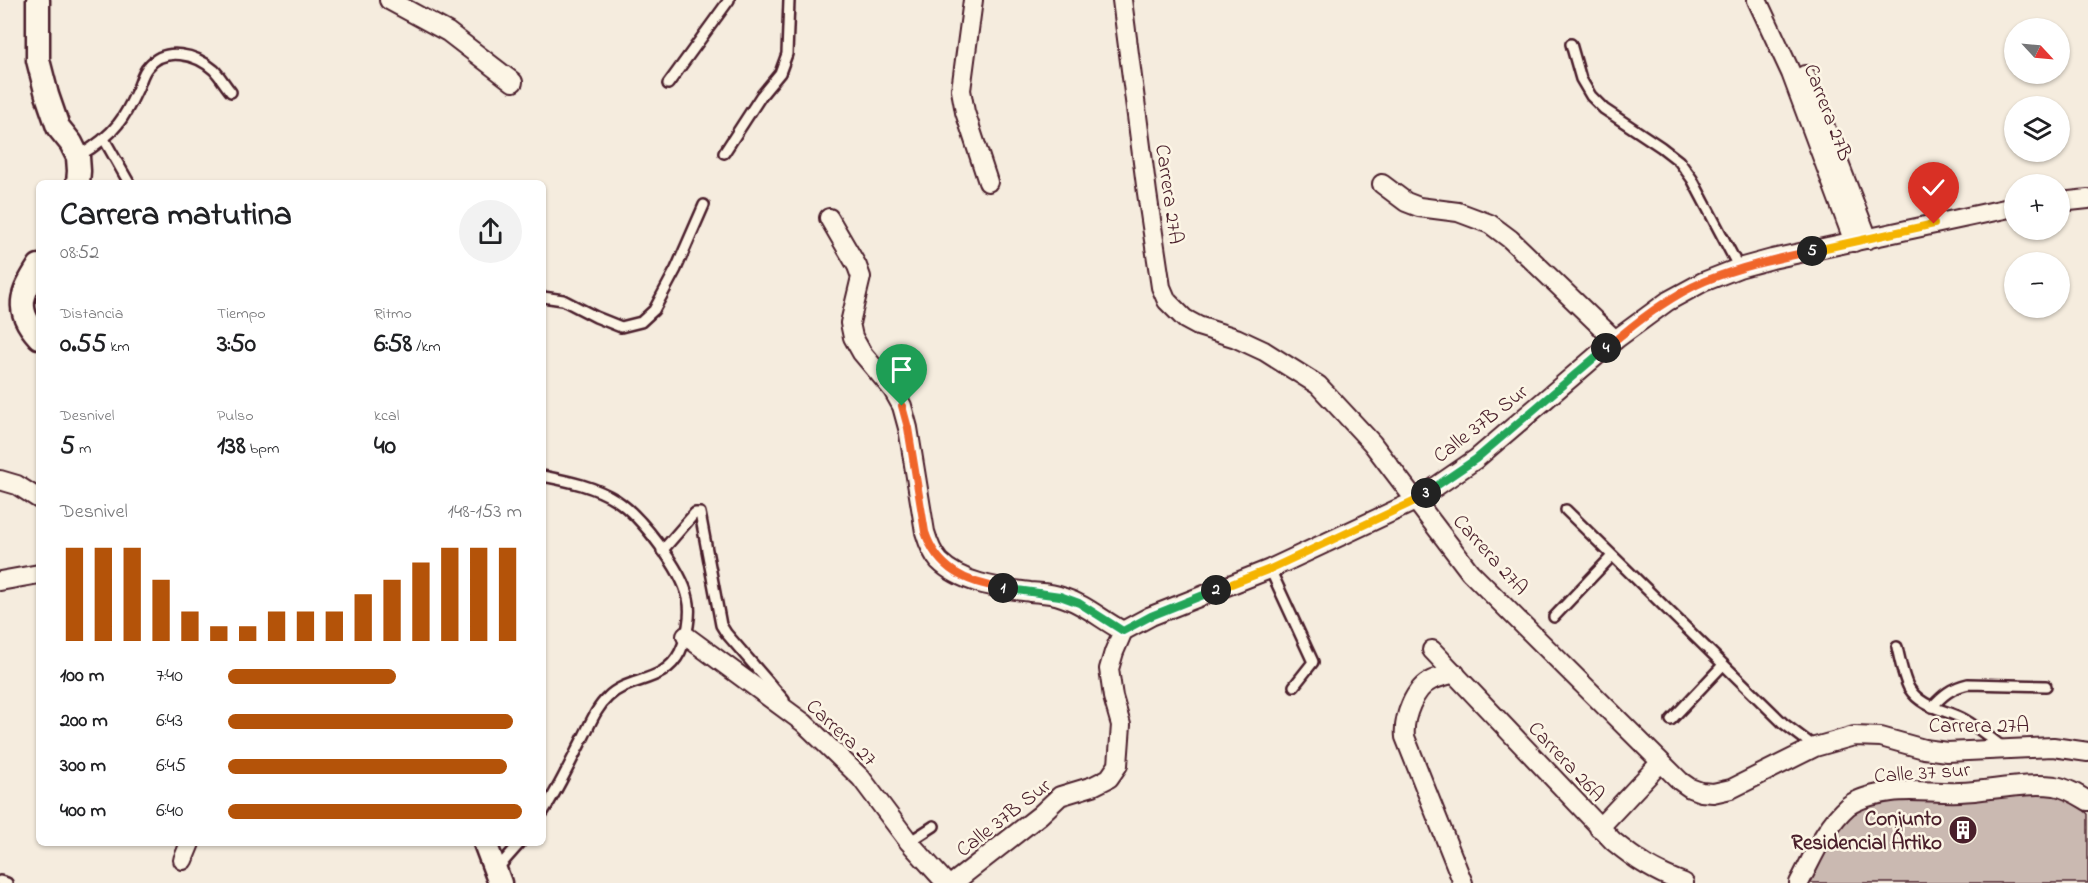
<!DOCTYPE html>
<html lang="es">
<head>
<meta charset="utf-8">
<style>
  :root { --surface:#fff; --page:#f2f2f2; --text:#202124; --muted:#757577; --accent:#b45309 }
  body { margin:0; font-family:"Indie Flower",sans-serif; background:var(--page); color:var(--text); height:100vh; display:flex; flex-direction:column; font-size:22px; white-space:nowrap }
  * { box-sizing:border-box; margin:0 }
  p { font-size:20px; color:var(--muted) }
  .icon { flex:none; width:33px; height:33px; fill:none; stroke:currentColor; stroke-width:2; stroke-linecap:round; stroke-linejoin:round }
  .map { position:relative; flex:1; overflow:hidden }
  .side { position:absolute; left:36px; top:180px; width:510px; height:666px; display:flex; flex-direction:column; background:var(--surface); border-radius:9px; box-shadow:0 2px 4px #0004 }
  .side>* { flex:none }
  .needle { width:39px; rotate:116deg }
  .fabs { position:absolute; left:2004px; top:18px; display:grid; gap:12px }
  .fabs a { display:grid; place-items:center; width:66px; height:66px; border-radius:50%; background:var(--surface); box-shadow:0 2px 4px #0004; font-size:30px }
  .pin { position:absolute; display:grid; place-items:center; width:51px; height:51px; color:#fff; margin:-62px -26px; border-radius:50% 50% 50% 0; rotate:-45deg; box-shadow:0 0 6px #0007 }
  .pin .icon { rotate:45deg }
  .km { position:absolute; width:30px; height:30px; margin:-15px; border-radius:50%; background:#222; color:#fff; font-size:16px; line-height:30px; text-align:center }
  .round { display:grid; place-items:center; flex:none; width:63px; height:63px; border-radius:32px; background:var(--page) }
  .head { display:flex; align-items:center; justify-content:space-between; height:102px; padding:0 24px }
  h1 { font-size:33px; font-weight:700; line-height:45px }
  .metrics { display:grid; grid-template-columns:repeat(3,1fr); gap:9px; height:102px; padding:6px 24px }
  .metrics div { display:grid; align-content:center }
  .metrics b { font-size:26px; font-weight:700 }
  .metrics small { font-size:16px; font-weight:400 }
  .metrics p { font-size:16px }
  .chart { height:168px; padding:12px 24px }
  .chart p { display:flex; justify-content:space-between }
  .chart svg { width:100%; height:108px; margin-top:6px; stroke:var(--accent); stroke-width:6 }
  ul { padding:0 24px; list-style:none; font-size:20px }
  li { display:grid; grid-template-columns:96px 72px 1fr; align-items:center; height:45px }
  li i { height:15px; border-radius:8px; background:var(--accent) }
  .map>svg:first-child { display:block }
  .building { fill:#cab9b1; stroke:#4a1f2b; stroke-width:1.5 }
  .lines { fill:none; stroke-linecap:round; stroke-linejoin:round }
  .service-casing { stroke:#4a1f2b; stroke-width:14 }
  .minor-casing { stroke:#4a1f2b; stroke-width:22 }
  .tertiary-casing { stroke:#4a1f2b; stroke-width:27 }
  .service { stroke:#fcf5e5; stroke-width:9 }
  .minor { stroke:#fcf5e5; stroke-width:18 }
  .tertiary { stroke:#fcf5e5; stroke-width:22 }
  .split-1-casing { stroke:#fff; stroke-width:12 }
  .split-2-casing { stroke:#fff; stroke-width:12 }
  .split-3-casing { stroke:#fff; stroke-width:12 }
  .split-4-casing { stroke:#fff; stroke-width:12 }
  .split-5-casing { stroke:#fff; stroke-width:12 }
  .split-6-casing { stroke:#fff; stroke-width:12 }
  .split-1 { stroke:#f0652b; stroke-width:8 }
  .split-2 { stroke:#22a559; stroke-width:8 }
  .split-3 { stroke:#f5b400; stroke-width:8 }
  .split-4 { stroke:#22a559; stroke-width:8 }
  .split-5 { stroke:#f0652b; stroke-width:8 }
  .split-6 { stroke:#f5b400; stroke-width:8 }
  .labels { text-anchor:middle; stroke-width:5; stroke-linejoin:round; paint-order:stroke }
  .street-label { font-size:21px; fill:#4a1f2b; stroke:#fcf5e5 }
  .poi-label { font-size:21px; font-weight:bold; fill:#4a1f2b; stroke:#fcf5e5; text-anchor:end }
</style>
</head>
<body>
<div class="map">
<svg width="2088" height="883" viewBox="0 0 2088 883">
  <rect width="100%" height="100%" fill="#f5ecde"/>
  <filter id="ink" filterUnits="userSpaceOnUse"><feTurbulence type="fractalNoise" baseFrequency=".0167" numOctaves="2"/><feDisplacementMap in="SourceGraphic" scale="12" xChannelSelector="R" yChannelSelector="G"/><feConvolveMatrix kernelMatrix="1 2 1 2 8 2 1 2 1" color-interpolation-filters="sRGB"/></filter>
  <g filter="url(#ink)">
    <polygon class="building" points="2053,793 2077,804 2088,814 2088,883 1807,883 1828,844 1848,816 1866,805 1883,800"/>
    <g class="lines">
      <g class="service-casing">
        <g id="service">
          <polyline points="1571,44 1581,79 1591,96 1604,109 1661,147 1679,161 1692,179 1739,268"/>
          <polyline points="668,84 729,0"/>
          <polyline points="104,139 129,183"/>
          <polyline points="724,153 761,96 780,73 787,54 789,0"/>
          <path d="M79 156C94 147 108 137 118 124 127 113 132 101 138 88 141 81 143 72 148 67 165 46 196 54 214 70 220 76 225 85 231 92"/>
          <polyline points="543,297 563,300 596,317 621,327 641,322 654,310 676,269 704,205"/>
          <path d="M543 476C568 481 594 486 616 500 641 516 682 570 688 598 692 614 687 637 680 652 664 684 629 676 608 697 597 707 591 722 584 736 571 761 559 788 543 812"/>
          <polyline points="1566,510 1783,723 1815,747"/>
          <polyline points="662,551 695,513 700,513 721,625 726,633 784,700"/>
          <polyline points="1270,569 1313,662 1294,686"/>
          <polyline points="1554,617 1612,556"/>
          <path d="M1897 647C1900 660 1903 677 1909 688 1922 709 1946 709 1965 720 1979 728 1991 739 2004 748"/>
          <path d="M1932 707C1943 695 1951 688 1968 684L2046 686"/>
          <polyline points="1671,720 1723,665"/>
          <polyline points="909,842 934,826"/>
          <polyline points="497,869 520,843"/>
          <polyline points="0,881 7,883"/>
        </g>
      </g>
      <g class="minor-casing">
        <g id="minor">
          <polyline points="389,0 448,32 513,82"/>
          <polyline points="973,0 961,90 965,112 988,182"/>
          <polyline points="1122,0 1147,193 1161,287 1167,301 1185,319 1198,326 1236,338 1264,351 1318,385 1372,443 1470,572 1680,781 1690,788 1701,792 1713,793 1731,789 1815,747 1854,736 1881,737 1924,749 1947,752 2053,747 2088,752"/>
          <polyline points="1757,0 1791,73 1854,242"/>
          <polyline points="1805,75 1868,239"/>
          <polyline points="1382,184 1406,202 1419,207 1458,212 1490,224 1510,239 1615,340"/>
          <polyline points="2060,202 2088,199"/>
          <path d="M829 218 857 266 861 277 850 323 853 337 862 353 893 390 902 406 908 428 925 532C928 542 932 553 939 561 962 584 1000 588 1030 592 1041 593 1052 593 1062 597 1085 604 1102 620 1123 631"/>
          <polyline points="0,480 17,485 39,499"/>
          <polyline points="0,581 39,574"/>
          <polyline points="686,636 804,723 861,778 909,842 946,883"/>
          <path d="M1432 650 1613 841C1637 861 1655 872 1684 883"/>
          <path d="M1455 673C1448 675 1439 677 1432 680 1414 688 1403 718 1405 737L1463 883"/>
          <polyline points="1599,828 1660,763"/>
          <polyline points="183,860 190,843"/>
          <polyline points="953,883 1040,815 1060,796 1093,786 1109,778 1118,765 1121,725 1113,697 1109,669 1114,652 1123,631 1151,616 1270,569 1415,501 1476,459 1615,340 1668,301 1703,282 1739,268 1772,259 2014,207"/>
          <path d="M1799 883C1813 857 1825 826 1848 806 1860 797 1877 794 1891 792 1913 789 1937 793 1960 792 1990 791 2025 782 2055 786 2067 788 2078 795 2088 801"/>
        </g>
      </g>
      <g class="tertiary-casing">
        <g id="tertiary">
          <polyline points="38,0 38,60 47,95 58,127 71,143 78,157 79,171 78,183"/>
          <path d="M39 266C21 294 14 310 39 337"/>
          <polyline points="485,843 500,883"/>
        </g>
      </g>
      <use href="#service" class="service"/>
      <use href="#minor" class="minor"/>
      <use href="#tertiary" class="tertiary"/>
    </g>
  </g>
  <g class="lines" filter="url(#ink)">
    <g class="split-1-casing">
      <path id="split-1" d="M902 406 908 428 925 532C937 569 966 583 1003 588"/>
    </g>
    <g class="split-2-casing">
      <polyline id="split-2" points="1003,588 1060,596 1079,603 1123,631 1151,616 1216,590"/>
    </g>
    <g class="split-3-casing">
      <polyline id="split-3" points="1216,590 1270,569 1415,501 1426,493"/>
    </g>
    <g class="split-4-casing">
      <polyline id="split-4" points="1426,493 1476,459 1606,348"/>
    </g>
    <g class="split-5-casing">
      <path id="split-5" d="M1606 348C1635 323 1669 296 1705 281 1740 267 1775 259 1812 251"/>
    </g>
    <g class="split-6-casing">
      <polyline id="split-6" points="1812,251 1934,224"/>
    </g>
    <use href="#split-1" class="split-1"/>
    <use href="#split-2" class="split-2"/>
    <use href="#split-3" class="split-3"/>
    <use href="#split-4" class="split-4"/>
    <use href="#split-5" class="split-5"/>
    <use href="#split-6" class="split-6"/>
  </g>
  <defs>
    <g id="building-disc" transform="scale(1.5)"><circle r="9.5" fill="#4a1f2b" stroke="#fcf5e5"/><path d="M-4-6H4V6H1V3H-1V6H-4ZM-2.5-4.3h1.7v1.8h-1.7ZM.8-4.3h1.7v1.8H.8ZM-2.5-1h1.7V.8h-1.7ZM.8-1h1.7V.8H.8Z" fill="#fff"/></g>
  </defs>
  <g fill-rule="evenodd">
    <use href="#building-disc" x="1963" y="830"/>
  </g>
  <g class="labels">
    <g class="street-label">
      <text transform="translate(1829 112) rotate(69)" y="7">Carrera 27B</text>
      <text transform="translate(1170 194) rotate(82)" y="7">Carrera 27A</text>
      <text transform="translate(1480 423) rotate(-38)" y="7">Calle 37B Sur</text>
      <text transform="translate(1491 554) rotate(48)" y="7">Carrera 27A</text>
      <text x="1979" y="732">Carrera 27A</text>
      <text transform="translate(842 732) rotate(43)" y="7">Carrera 27</text>
      <text transform="translate(1567 761) rotate(47)" y="7">Carrera 26A</text>
      <text transform="translate(1922 772) rotate(-4)" y="7">Calle 37 sur</text>
      <text transform="translate(1003 817) rotate(-38)" y="7">Calle 37B Sur</text>
    </g>
    <g class="poi-label">
      <text x="1942" y="825">Conjunto<tspan x="1942" dy="24">Residencial Ártiko</tspan></text>
    </g>
  </g>
</svg>
<div class="fabs">
<a><svg class="needle" viewBox="-14 -14 28 28"><path d="M0-13l5 13h-10z" fill="#e53935"/><path d="M0 13l5-13h-10z" fill="#757577"/></svg></a>
<a><svg class="icon" aria-label="layers" viewBox="0 0 24 24"><path d="M12 4l9 5-9 5-9-5zM3 14l9 5 9-5"/></svg></a>
<a>+</a>
<a>−</a>
</div>
<div class="pin" style="left:902px;top:406px;background:#1e9e55"><svg class="icon" aria-label="arrive" viewBox="0 0 24 24"><path d="M6 21V4h12l-3 4 3 4H6"/></svg></div>
<div class="pin" style="left:1934px;top:224px;background:#d93025"><svg class="icon" aria-label="check" viewBox="0 0 24 24"><path d="M5 12l5 5 9-10"/></svg></div>
<b class="km" style="left:1003px;top:588px">1</b>
<b class="km" style="left:1216px;top:590px">2</b>
<b class="km" style="left:1426px;top:493px">3</b>
<b class="km" style="left:1606px;top:348px">4</b>
<b class="km" style="left:1812px;top:251px">5</b>
<section class="side">
<div class="head"><div><h1>Carrera matutina</h1><p>08:52</p></div><a class="round"><svg class="icon" aria-label="share" viewBox="0 0 24 24"><path d="M12 15V3M7 8l5-5 5 5M5 13v7h14v-7"/></svg></a></div>
<div class="metrics">
<div><p>Distancia</p><b>0.55<small> km</small></b></div>
<div><p>Tiempo</p><b>3:50</b></div>
<div><p>Ritmo</p><b>6:58<small> /km</small></b></div>
</div>
<div class="metrics">
<div><p>Desnivel</p><b>5<small> m</small></b></div>
<div><p>Pulso</p><b>138<small> bpm</small></b></div>
<div><p>kcal</p><b>40</b></div>
</div>
<div class="chart"><p><span>Desnivel</span>148–153 m</p>
<svg viewBox="0 0 160 44" preserveAspectRatio="none"><path d="M5 44V6M15 44V6M25 44V6M35 44V19M45 44V32M55 44V38M65 44V38M75 44V32M85 44V32M95 44V32M105 44V25M115 44V19M125 44V12M135 44V6M145 44V6M155 44V6"/></svg>
</div>
<ul>
<li><b>100 m</b>7:40<i style="width:57%"></i></li>
<li><b>200 m</b>6:43<i style="width:97%"></i></li>
<li><b>300 m</b>6:45<i style="width:95%"></i></li>
<li><b>400 m</b>6:40<i style="width:100%"></i></li>
</ul>
</section>
</div>
</body>
</html>
